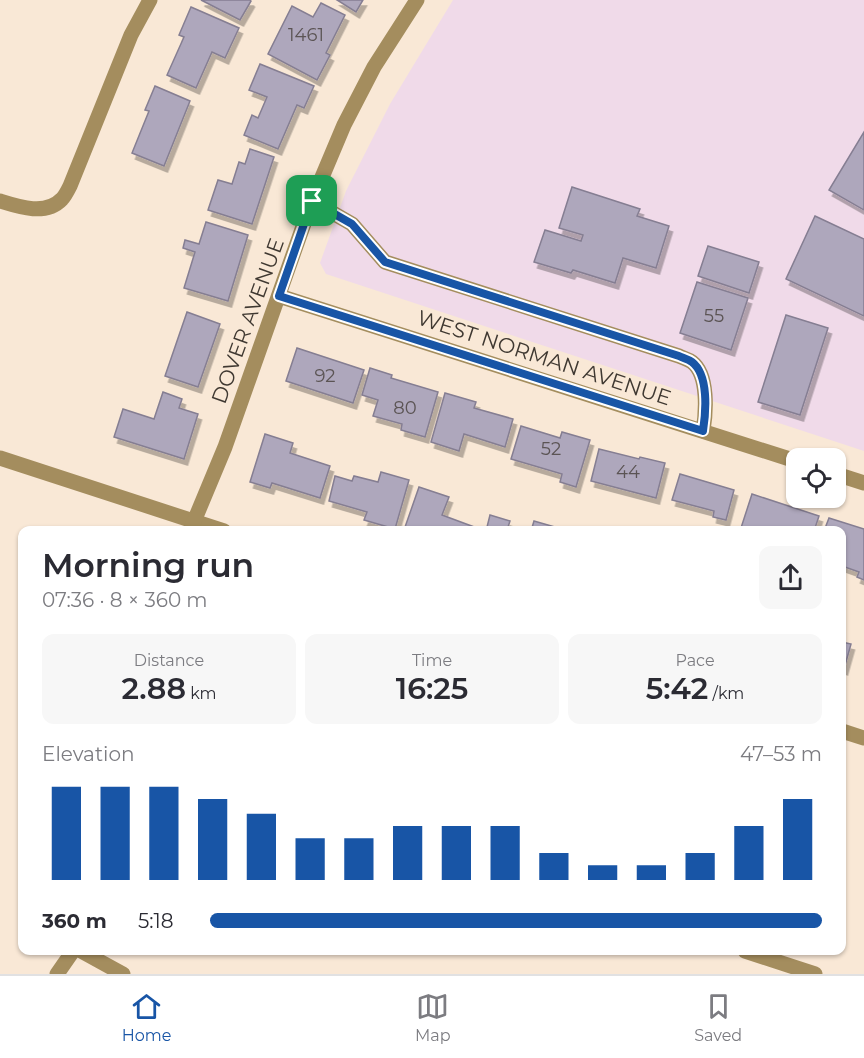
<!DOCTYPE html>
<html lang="en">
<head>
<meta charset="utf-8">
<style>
  :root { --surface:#fff; --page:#f7f7f7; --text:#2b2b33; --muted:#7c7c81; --line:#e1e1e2; --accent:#1855a6 }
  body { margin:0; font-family:Montserrat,sans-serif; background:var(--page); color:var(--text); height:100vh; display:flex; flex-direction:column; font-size:22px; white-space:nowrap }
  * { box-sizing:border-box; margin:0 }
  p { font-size:20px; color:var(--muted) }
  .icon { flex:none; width:33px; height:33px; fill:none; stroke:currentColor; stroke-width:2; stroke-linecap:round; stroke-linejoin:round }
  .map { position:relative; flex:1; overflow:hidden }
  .panel { position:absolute; left:18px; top:526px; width:828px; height:429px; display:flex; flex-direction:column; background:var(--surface); border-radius:12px; box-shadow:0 2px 4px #0004 }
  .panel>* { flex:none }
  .buttons { position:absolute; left:786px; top:448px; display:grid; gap:12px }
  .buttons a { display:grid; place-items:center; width:60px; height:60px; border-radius:12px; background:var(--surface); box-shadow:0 2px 4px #0004; font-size:30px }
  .pin { position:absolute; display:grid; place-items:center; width:51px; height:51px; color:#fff; margin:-26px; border-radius:12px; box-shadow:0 3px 9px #0006 }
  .round { display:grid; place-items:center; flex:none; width:63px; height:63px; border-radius:12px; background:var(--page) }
  .summary { display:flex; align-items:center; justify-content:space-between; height:102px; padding:0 24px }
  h1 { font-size:33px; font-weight:600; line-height:45px }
  .stats { display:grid; grid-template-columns:repeat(3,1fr); gap:9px; height:102px; padding:6px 24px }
  .stats div { display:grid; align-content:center; border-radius:12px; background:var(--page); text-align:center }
  .stats b { font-size:30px; font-weight:600 }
  .stats small { font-size:16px; font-weight:400 }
  .stats p { font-size:16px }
  .chart { height:168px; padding:12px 24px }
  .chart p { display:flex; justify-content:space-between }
  .chart svg { width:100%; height:108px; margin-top:6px; stroke:var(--accent); stroke-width:6 }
  ul { padding:0 24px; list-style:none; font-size:20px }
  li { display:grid; grid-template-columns:96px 72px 1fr; align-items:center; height:45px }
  li i { height:15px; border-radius:8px; background:var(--accent) }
  .tabs { display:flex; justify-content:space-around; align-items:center; height:84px; border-top:2px solid var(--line); background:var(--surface); font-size:16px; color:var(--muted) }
  .tabs a { display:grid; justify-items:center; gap:3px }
  .tabs .selected { color:var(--accent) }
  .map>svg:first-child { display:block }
  .education { fill:#f0dae9 }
  .building { fill:#aea7bc; stroke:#857e92; stroke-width:1.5; filter:url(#shadow) }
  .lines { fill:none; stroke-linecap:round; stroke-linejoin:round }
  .minor { stroke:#a48d5e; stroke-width:15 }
  .route-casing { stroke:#fff; stroke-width:12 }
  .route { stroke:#1855a6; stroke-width:8 }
  .labels { text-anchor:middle; stroke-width:6; stroke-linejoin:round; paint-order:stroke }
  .number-label { font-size:18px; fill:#5b5454 }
  .street-label { font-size:21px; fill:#3f3831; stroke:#f9e8d6 }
</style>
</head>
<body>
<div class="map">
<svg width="864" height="974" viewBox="0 0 864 974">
  <defs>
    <filter id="shadow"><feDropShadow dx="3.5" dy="6" stdDeviation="0" flood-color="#0004"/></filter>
  </defs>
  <rect width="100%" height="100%" fill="#f9e8d6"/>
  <polygon class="education" points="453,0 864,0 864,451 326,274 320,263 346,191 390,104"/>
  <g class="building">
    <polygon points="201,0 250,0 251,1 240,20"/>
    <polygon points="337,0 363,0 356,12"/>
    <polygon points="321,3 345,15 326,53 330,55 317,80 268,54 292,6 313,17"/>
    <polygon points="191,7 239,28 225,58 212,52 196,88 167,75 184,37 179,35"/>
    <polygon points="260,64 314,86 304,108 297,105 278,149 244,135 252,115 258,118 267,97 249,90"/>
    <polygon points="155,86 190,101 164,166 132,153 149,111 145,110"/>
    <polygon points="864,132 864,210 829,190"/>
    <polygon points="250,149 274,157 252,224 208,210 218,180 232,184 239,162 245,164"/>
    <polygon points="572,187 640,209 637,216 669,226 656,268 623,258 615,283 573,270 571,273 534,262 545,230 581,241 583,235 559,228"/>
    <polygon points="815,216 864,239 864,316 786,279"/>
    <polygon points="206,222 248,235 228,301 184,288 195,252 183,248 185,240 199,244"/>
    <polygon points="708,246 759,262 749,293 698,276"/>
    <polygon points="697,282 748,298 731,350 680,333"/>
    <polygon points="187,312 220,324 198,387 165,376"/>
    <polygon points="786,315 828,328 800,415 758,402"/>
    <polygon points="297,348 364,370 353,403 286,381"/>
    <polygon points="370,368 392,375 391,378 438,392 425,437 401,430 402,424 373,416 378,400 362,395"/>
    <polygon points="163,392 182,399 179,408 198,414 184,459 114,437 123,409 154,419"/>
    <polygon points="445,393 476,402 474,408 513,419 505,447 464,434 459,451 431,442"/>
    <polygon points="521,426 560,438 562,432 590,440 576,487 560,482 562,474 511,459"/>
    <polygon points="265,434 293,443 290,453 330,466 320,498 272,483 270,488 250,482"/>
    <polygon points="599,449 639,459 640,457 665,463 656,498 591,481"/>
    <polygon points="381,472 409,480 395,529 364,520 367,512 329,501 335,476 352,481 354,476 378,482"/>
    <polygon points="680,474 734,490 726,520 713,517 714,511 672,500"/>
    <polygon points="419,487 449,497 442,515 477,528 476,531 404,530"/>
    <polygon points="752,494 819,516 814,531 740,531"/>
    <polygon points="490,515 510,521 508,527 522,531 486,531"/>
    <polygon points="829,518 864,529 864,580 857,577 859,572 842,566 842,531 824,531"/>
    <polygon points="534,521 562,529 562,531 531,531"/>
    <polygon points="842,642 851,644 844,669 842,668"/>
  </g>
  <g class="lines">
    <g class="minor">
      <path d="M0 201C19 207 46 216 62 199 65 196 68 190 70 186L131 35 150 0"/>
      <path d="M312 201 352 224 385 262 679 356C683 358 688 359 692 362 709 375 706 413 703 431"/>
      <polyline points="279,296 796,461"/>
      <polyline points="0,458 224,531"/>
      <polyline points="836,474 864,483"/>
      <polyline points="190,531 225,447 312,201 344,125 374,67 417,0"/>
      <polyline points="842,731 864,738"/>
      <polyline points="81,951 123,974"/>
      <polyline points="745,951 815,974"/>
      <polyline points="57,974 73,951"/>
    </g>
  </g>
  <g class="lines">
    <g class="route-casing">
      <path id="route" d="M312 201 352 224 385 262 679 356C683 358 688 359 692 362 709 375 706 412 703 431L279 296Z"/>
    </g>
    <use href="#route" class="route"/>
  </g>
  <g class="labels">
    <g class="number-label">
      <text x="306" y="41">1461</text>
      <text x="714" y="322">55</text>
      <text x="325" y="382">92</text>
      <text x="405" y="414">80</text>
      <text x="551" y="455">52</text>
      <text x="628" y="478">44</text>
    </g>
    <g class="street-label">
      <text transform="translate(248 321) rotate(-70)" y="7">DOVER AVENUE</text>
      <text transform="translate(544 358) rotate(18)" y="7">WEST NORMAN AVENUE</text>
    </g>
  </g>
</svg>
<div class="buttons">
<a><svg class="icon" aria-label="locate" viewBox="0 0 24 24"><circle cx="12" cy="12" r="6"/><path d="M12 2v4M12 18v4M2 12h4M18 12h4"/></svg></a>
</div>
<div class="pin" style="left:312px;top:201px;background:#1e9e55"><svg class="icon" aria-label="arrive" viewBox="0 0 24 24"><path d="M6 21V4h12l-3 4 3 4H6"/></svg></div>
<section class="panel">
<div class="summary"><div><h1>Morning run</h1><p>07:36 · 8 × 360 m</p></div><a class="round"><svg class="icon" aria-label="share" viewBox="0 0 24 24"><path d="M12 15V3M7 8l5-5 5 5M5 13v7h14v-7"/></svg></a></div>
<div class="stats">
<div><p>Distance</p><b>2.88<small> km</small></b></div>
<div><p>Time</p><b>16:25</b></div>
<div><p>Pace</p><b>5:42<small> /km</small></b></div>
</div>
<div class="chart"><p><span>Elevation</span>47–53 m</p>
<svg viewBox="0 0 160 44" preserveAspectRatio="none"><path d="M5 44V6M15 44V6M25 44V6M35 44V11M45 44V17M55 44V27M65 44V27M75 44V22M85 44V22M95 44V22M105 44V33M115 44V38M125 44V38M135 44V33M145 44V22M155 44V11"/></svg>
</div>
<ul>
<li><b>360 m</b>5:18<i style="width:100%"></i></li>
</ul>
</section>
</div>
<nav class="tabs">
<a class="selected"><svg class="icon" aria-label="home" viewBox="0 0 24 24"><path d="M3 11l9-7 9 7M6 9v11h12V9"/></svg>Home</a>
<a><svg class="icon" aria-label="map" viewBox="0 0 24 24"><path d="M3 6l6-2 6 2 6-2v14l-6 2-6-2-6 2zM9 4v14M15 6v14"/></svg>Map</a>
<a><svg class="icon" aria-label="saved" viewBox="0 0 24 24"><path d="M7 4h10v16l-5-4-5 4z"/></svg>Saved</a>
</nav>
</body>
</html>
